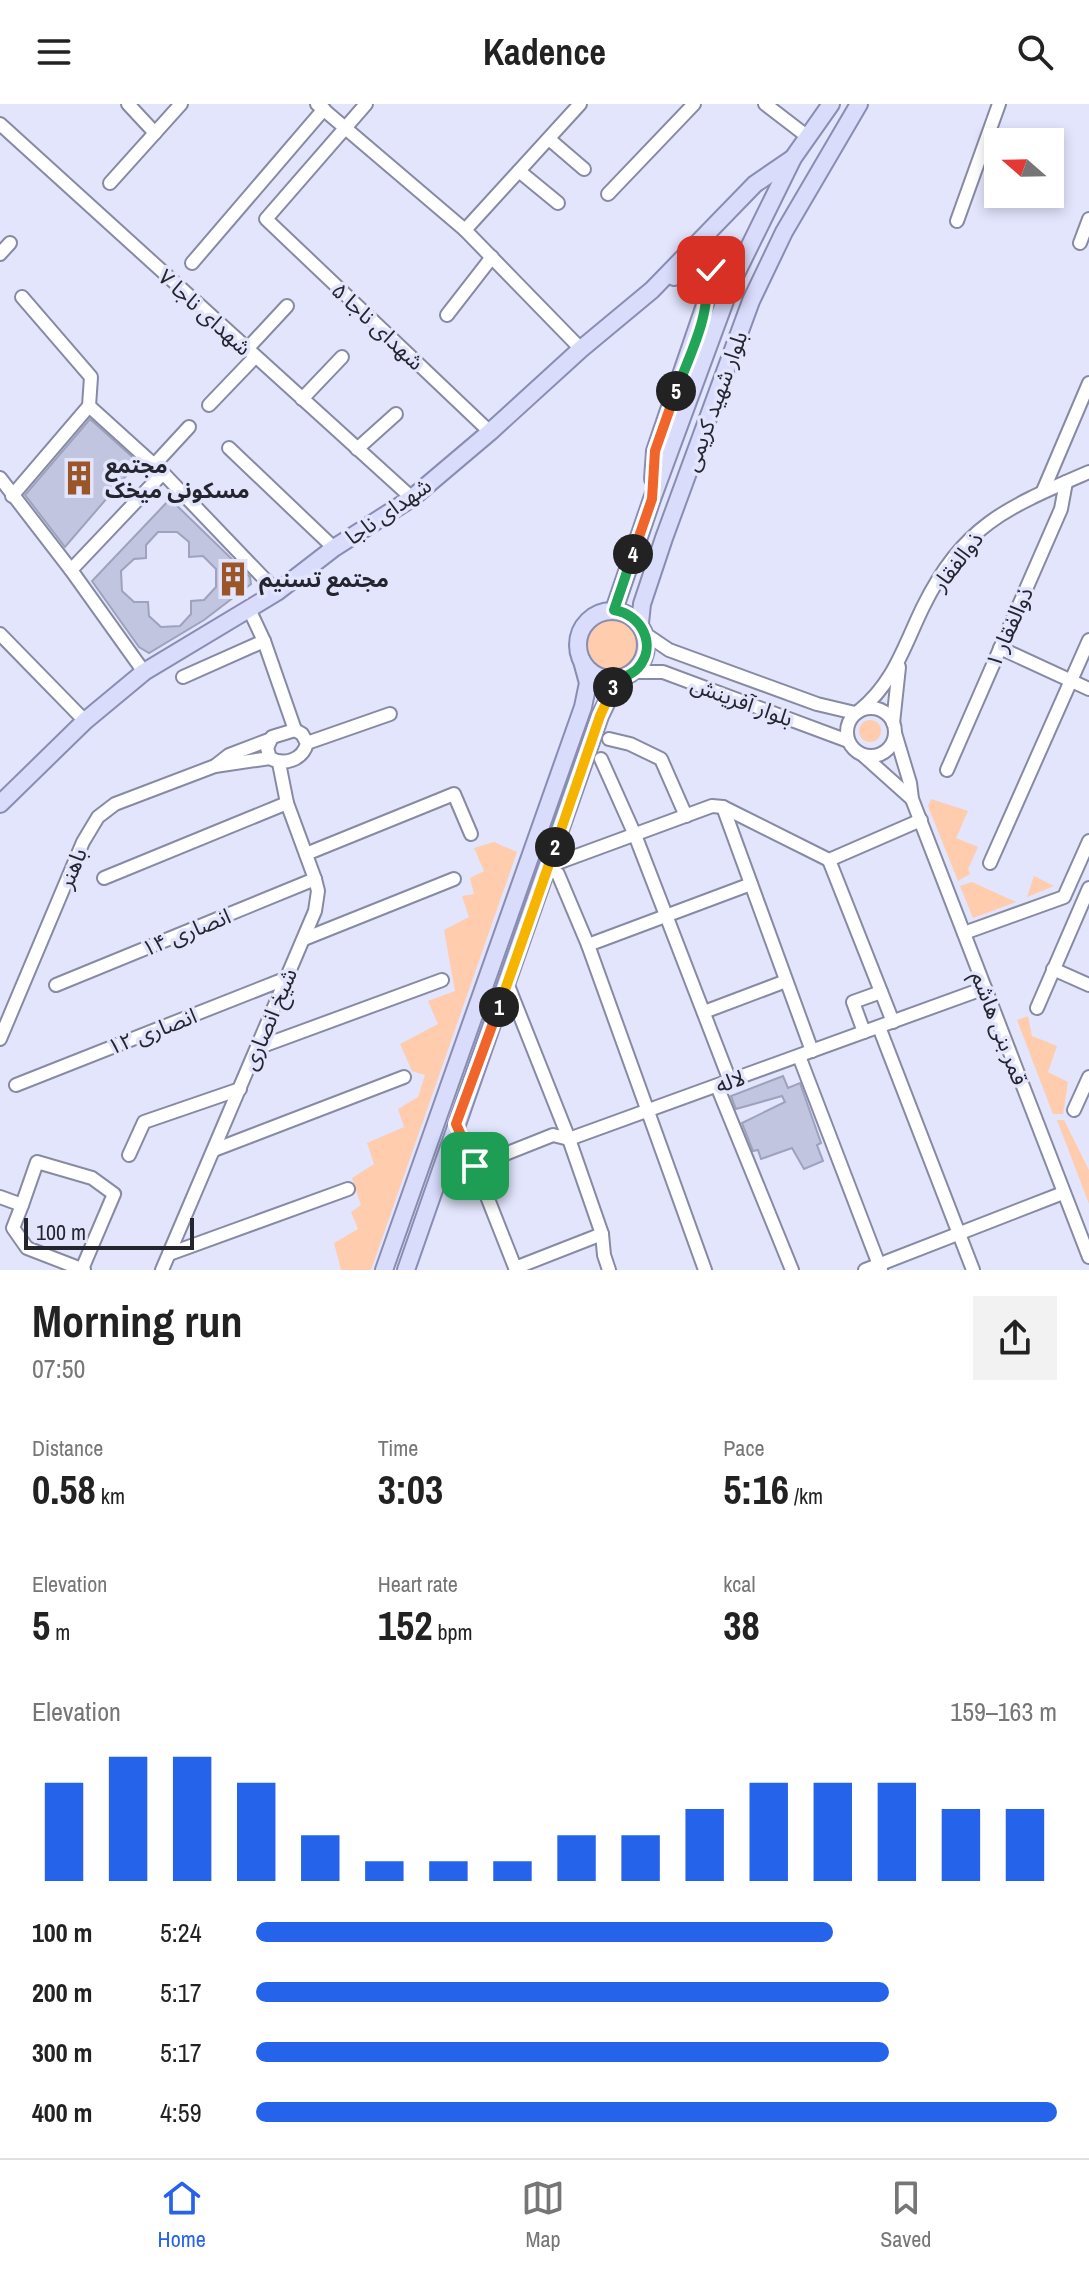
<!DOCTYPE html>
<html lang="en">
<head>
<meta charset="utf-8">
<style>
  :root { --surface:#fff; --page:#f2f2f2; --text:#222; --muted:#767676; --line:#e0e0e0; --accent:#2563eb }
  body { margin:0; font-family:"Archivo Narrow","Noto Sans Arabic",sans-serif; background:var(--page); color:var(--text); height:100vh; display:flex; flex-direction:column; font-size:30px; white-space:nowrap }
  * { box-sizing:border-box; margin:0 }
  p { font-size:26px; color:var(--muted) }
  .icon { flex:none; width:44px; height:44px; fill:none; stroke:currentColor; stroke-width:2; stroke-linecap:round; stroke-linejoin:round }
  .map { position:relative; height:1166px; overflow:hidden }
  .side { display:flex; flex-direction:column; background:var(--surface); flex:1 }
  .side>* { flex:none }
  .needle { width:52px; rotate:290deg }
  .controls { position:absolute; left:984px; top:24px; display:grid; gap:16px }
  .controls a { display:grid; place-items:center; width:80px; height:80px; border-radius:0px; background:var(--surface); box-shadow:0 4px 12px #0003; font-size:40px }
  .scale { position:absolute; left:24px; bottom:20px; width:170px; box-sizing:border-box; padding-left:8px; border:4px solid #24252f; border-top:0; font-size:22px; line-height:28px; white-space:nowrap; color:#24252f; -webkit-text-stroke:6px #e2e5fc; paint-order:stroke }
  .pin { position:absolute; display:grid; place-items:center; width:68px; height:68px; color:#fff; margin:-34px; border-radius:16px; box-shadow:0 4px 12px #0006 }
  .km { position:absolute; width:40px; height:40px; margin:-20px; border-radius:50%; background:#222; color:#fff; font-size:22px; line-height:40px; text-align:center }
  .round { display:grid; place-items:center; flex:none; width:84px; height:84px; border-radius:0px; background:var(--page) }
  .head { display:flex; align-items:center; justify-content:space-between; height:136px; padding:0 32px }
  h1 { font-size:44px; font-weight:700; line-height:60px }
  .figures { display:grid; grid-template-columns:repeat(3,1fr); gap:12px; height:136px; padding:8px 32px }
  .figures div { display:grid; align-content:center }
  .figures b { font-size:40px; font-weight:700 }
  .figures small { font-size:22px; font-weight:400 }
  .figures p { font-size:22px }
  .chart { height:224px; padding:16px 32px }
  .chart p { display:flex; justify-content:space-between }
  .chart svg { width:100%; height:144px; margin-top:8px; stroke:var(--accent); stroke-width:6 }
  ul { padding:0 32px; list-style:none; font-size:26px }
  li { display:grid; grid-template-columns:128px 96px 1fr; align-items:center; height:60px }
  li i { height:20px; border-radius:10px; background:var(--accent) }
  header { display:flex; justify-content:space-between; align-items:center; height:104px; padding:0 32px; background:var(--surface); font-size:36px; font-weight:700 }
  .tabs { display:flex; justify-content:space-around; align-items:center; height:112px; border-top:2px solid var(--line); background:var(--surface); font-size:22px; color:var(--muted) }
  .tabs a { display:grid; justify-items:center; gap:4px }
  .tabs .active { color:var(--accent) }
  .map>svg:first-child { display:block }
  .green { fill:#ffccae }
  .building { fill:#c2c5e0; stroke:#9ea2bc; stroke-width:2; fill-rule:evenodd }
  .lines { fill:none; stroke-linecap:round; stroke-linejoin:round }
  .minor-casing { stroke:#878aa3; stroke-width:16 }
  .major-casing { stroke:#898db2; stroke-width:20 }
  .minor { stroke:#fff; stroke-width:12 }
  .major { stroke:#d9dcfb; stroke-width:16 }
  .split-1-casing { stroke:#fff; stroke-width:16 }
  .split-2-casing { stroke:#fff; stroke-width:16 }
  .split-3-casing { stroke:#fff; stroke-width:16 }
  .split-4-casing { stroke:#fff; stroke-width:16 }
  .split-5-casing { stroke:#fff; stroke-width:16 }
  .split-6-casing { stroke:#fff; stroke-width:16 }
  .split-1 { stroke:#f0652b; stroke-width:10 }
  .split-2 { stroke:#f5b400; stroke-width:10 }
  .split-3 { stroke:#f5b400; stroke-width:10 }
  .split-4 { stroke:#22a559; stroke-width:10 }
  .split-5 { stroke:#f0652b; stroke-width:10 }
  .split-6 { stroke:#22a559; stroke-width:10 }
  .labels { text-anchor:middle; stroke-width:7; stroke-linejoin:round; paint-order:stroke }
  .street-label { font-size:22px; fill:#24252f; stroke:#e2e5fc }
  .poi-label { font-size:22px; font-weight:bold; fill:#24252f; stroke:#e2e5fc; text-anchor:start }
</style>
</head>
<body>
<header><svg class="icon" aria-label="menu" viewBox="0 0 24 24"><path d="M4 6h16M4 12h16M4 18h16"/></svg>Kadence<svg class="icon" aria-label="search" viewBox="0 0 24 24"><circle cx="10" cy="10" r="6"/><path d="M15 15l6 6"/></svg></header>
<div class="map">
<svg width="1089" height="1166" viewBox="0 0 1089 1166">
  <rect width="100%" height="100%" fill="#e2e5fc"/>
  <g class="green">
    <circle cx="612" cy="540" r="27"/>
    <circle cx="870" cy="627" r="11"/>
    <polygon points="931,695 968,707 956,734 978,743 968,765 970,770 958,777 928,702"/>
    <polygon points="494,738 517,748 371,1166 341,1166 334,1139 358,1125 351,1108 361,1101 352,1074 374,1060 367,1039 404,1023 398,1005 418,993 425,971 412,967 400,940 438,920 428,897 455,887 444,826 469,813 462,792 474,790 470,774 484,767 474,744"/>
    <polygon points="1034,772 1054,782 1027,793"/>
    <polygon points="972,778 1016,798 973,814 960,782"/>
    <polygon points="1028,912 1032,932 1057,942 1048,968 1068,978 1063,1010 1053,1010 1017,916"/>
    <polygon points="1057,1016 1064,1016 1089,1066 1089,1100"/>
  </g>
  <g class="building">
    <polygon points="90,315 138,358 65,443 25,391"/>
    <path d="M170 395 240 463 250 473 251 480 204 516 149 549 139 543 92 477ZM158 428H177L189 438V453L203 452 216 465V483L204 496 191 497V510L180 522 161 523 149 512 148 498H134L122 487 121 467 134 455 146 454V441Z"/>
    <polygon points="783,972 788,984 800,979 821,1039 817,1041 823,1057 804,1065 792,1044 761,1055 758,1046 753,1047 742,1019 785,998 782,992 736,1005 731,992"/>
  </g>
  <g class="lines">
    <g class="minor-casing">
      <g id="minor">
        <polyline points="128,0 155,29"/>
        <polyline points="317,0 465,126 581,245"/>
        <polyline points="366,0 266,115 490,328"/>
        <polyline points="765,0 808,33"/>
        <polyline points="0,20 412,394"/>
        <polyline points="549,35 584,65"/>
        <polyline points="519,67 558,99"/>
        <polyline points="110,79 181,0"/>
        <polyline points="608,90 694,0"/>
        <polyline points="957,117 999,0"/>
        <polyline points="465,126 580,0"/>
        <polyline points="1080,139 1089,115"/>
        <polyline points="0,150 10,139"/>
        <polyline points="192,159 324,5"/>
        <polyline points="447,211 492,153"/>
        <polyline points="247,245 287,202"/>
        <polyline points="302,295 342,253"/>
        <polyline points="209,301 255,253"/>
        <polyline points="89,302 163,369 277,488"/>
        <polyline points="229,344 334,444"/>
        <polyline points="357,345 396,310"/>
        <polyline points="154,361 189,323"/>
        <polyline points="0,374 71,466 144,568"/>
        <polyline points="1043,387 1089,279"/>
        <polyline points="12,392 89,302 91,273 22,193"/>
        <polyline points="71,466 163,369"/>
        <polyline points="249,505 264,537 295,626"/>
        <polyline points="644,529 669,546 817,600 855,609"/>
        <polyline points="0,530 85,617"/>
        <polyline points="1000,544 1089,585"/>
        <polyline points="633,568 663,568 848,637"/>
        <polyline points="183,573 264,537"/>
        <circle cx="871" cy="628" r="24"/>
        <path d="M859 607C894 579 904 542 923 503 964 420 1008 403 1089 368"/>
        <polyline points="893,619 899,563"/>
        <path d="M295 626 302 630 307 639C303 656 284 662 270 654L267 644 272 633Z"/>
        <polyline points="895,629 910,679 912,695 1089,1153"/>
        <polyline points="609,635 630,640 661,655 686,712"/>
        <polyline points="307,639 390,610"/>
        <polyline points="864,652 912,695"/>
        <polyline points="601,655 635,731 730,977"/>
        <polyline points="215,662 270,654"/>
        <polyline points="947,666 1061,405 1066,378"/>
        <polyline points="723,703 812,947"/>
        <polyline points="306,750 454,690 471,730"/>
        <polyline points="829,756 893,918"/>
        <polyline points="829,756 921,716"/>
        <polyline points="990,759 1089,536"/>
        <polyline points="104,774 287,699"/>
        <polyline points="964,829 1064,793 1089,737"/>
        <polyline points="304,835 454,775"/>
        <polyline points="588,841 751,780"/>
        <polyline points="1053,865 1089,881"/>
        <polyline points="507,879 569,1035 602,1130 604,1151 609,1166"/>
        <polyline points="56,881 315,775"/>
        <polyline points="1037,904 1089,784"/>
        <polyline points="704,908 786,877"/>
        <polyline points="879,923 973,1166"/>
        <polyline points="864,928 853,898 881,888"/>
        <polyline points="0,935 83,738 98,713 115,700 215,662 229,651 271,635"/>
        <polyline points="257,944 442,876"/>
        <polyline points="799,952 881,1166"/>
        <polyline points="16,981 287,874"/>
        <polyline points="717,982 792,1166"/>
        <polyline points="1074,1006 1089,973"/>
        <polyline points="456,1020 475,1062 516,1166"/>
        <polyline points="214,1046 404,973"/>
        <polyline points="129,1051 144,1018 240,985"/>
        <polyline points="475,1062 553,1031 569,1035 985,884"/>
        <polyline points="0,1093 22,1101 13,1124 27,1144 84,1166"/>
        <polyline points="22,1101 37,1058 92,1074 114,1090 82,1165"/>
        <polyline points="169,1150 348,1085"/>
        <polyline points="515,1164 602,1130"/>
        <polyline points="162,1166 315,807 318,787 315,775 287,699 279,659"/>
        <polyline points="705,1166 588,841 558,770 549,762 712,702 723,703 829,756"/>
        <polyline points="865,1166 1063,1089"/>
      </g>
    </g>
    <g class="major-casing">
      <g id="major">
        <polyline points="690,147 703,143 713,150 713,160 704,176"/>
        <polyline points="653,375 655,347 707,195 704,176 695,164 685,164 674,173"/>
        <polyline points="614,506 652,395 732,178 793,54 831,0"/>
        <circle cx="612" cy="541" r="34"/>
        <polyline points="640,519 642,500 664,434 751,197 784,128 859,0"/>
        <polyline points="0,700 85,617 144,568 277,488 334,444 412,394 490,328 581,245 652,186 755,80 793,54"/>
        <polyline points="384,1166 583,603 588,579 582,557"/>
        <polyline points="406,1166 600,612 618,575"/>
      </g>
    </g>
    <use href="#minor" class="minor"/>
    <use href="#major" class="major"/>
  </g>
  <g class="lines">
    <g class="split-1-casing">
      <polyline id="split-1" points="475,1062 456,1020 499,903"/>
    </g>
    <g class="split-2-casing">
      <polyline id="split-2" points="499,903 555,743"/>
    </g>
    <g class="split-3-casing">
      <polyline id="split-3" points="555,743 600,612 613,583"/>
    </g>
    <g class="split-4-casing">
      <path id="split-4" d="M613 583C619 572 630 573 638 564 658 541 641 510 614 506L633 450"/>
    </g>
    <g class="split-5-casing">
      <polyline id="split-5" points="633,450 652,395 655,347 676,287"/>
    </g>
    <g class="split-6-casing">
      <path id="split-6" d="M676 287C687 258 714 204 704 176L711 166"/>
    </g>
    <use href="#split-1" class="split-1"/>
    <use href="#split-2" class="split-2"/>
    <use href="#split-3" class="split-3"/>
    <use href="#split-4" class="split-4"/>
    <use href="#split-5" class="split-5"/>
    <use href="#split-6" class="split-6"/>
  </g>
  <defs>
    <g id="building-bare" transform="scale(2.76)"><path d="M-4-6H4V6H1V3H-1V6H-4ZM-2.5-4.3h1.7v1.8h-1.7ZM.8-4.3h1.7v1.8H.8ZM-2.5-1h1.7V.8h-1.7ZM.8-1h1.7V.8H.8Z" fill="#9a5628" stroke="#e2e5fc" stroke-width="2.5" paint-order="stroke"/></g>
  </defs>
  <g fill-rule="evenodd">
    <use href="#building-bare" x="79" y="374"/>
    <use href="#building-bare" x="233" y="475"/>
  </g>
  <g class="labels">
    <g class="street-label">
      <text transform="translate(205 208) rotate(42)" y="8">شهدای ناجا ۷</text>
      <text transform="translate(378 222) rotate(43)" y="8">شهدای ناجا ۵</text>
      <text transform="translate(715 297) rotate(-70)" y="8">بلوار شهید کریمی</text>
      <text transform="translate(388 407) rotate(-35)" y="8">شهدای ناجا</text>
      <text transform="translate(957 457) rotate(-52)" y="8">ذوالفقار</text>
      <text transform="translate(1009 523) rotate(-66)" y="8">ذوالفقار ۱</text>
      <text transform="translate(742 597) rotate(20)" y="8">بلوار آفرینش</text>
      <text transform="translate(72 764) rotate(-67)" y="8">باهنر</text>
      <text transform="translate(186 828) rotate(-22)" y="8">انصاری ۱۴</text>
      <text transform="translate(269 915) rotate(-67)" y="8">شیخ انصاری</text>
      <text transform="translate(1000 924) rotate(69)" y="8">قمر بنی هاشم</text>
      <text transform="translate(152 927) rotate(-21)" y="8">انصاری ۱۲</text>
      <text transform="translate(730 977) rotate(-20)" y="8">لاله</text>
    </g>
    <g class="poi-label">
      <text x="105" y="369">مجتمع<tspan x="105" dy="25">مسکونی میخک</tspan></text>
      <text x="259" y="483">مجتمع تسنیم</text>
    </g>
  </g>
</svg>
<div class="controls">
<a><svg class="needle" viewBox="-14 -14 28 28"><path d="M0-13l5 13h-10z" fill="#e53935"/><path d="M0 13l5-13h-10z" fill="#767676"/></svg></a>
</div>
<div class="scale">100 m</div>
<div class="pin" style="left:475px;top:1062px;background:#1e9e55"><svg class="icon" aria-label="arrive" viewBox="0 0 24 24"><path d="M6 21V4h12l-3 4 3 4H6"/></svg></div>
<div class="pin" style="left:711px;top:166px;background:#d93025"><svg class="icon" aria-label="check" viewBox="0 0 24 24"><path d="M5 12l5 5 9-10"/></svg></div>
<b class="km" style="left:499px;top:903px">1</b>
<b class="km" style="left:555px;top:743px">2</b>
<b class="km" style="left:613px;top:583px">3</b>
<b class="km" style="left:633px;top:450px">4</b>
<b class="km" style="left:676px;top:287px">5</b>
</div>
<section class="side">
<div class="head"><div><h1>Morning run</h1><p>07:50</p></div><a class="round"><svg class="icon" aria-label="share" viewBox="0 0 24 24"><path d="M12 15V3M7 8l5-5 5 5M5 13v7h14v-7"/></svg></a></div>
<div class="figures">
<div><p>Distance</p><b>0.58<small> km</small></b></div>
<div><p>Time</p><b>3:03</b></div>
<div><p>Pace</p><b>5:16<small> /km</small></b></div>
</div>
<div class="figures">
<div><p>Elevation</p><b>5<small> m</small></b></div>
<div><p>Heart rate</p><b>152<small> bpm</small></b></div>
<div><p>kcal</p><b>38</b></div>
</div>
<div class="chart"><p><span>Elevation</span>159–163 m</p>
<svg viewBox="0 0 160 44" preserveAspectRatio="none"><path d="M5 44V14M15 44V6M25 44V6M35 44V14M45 44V30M55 44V38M65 44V38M75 44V38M85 44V30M95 44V30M105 44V22M115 44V14M125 44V14M135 44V14M145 44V22M155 44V22"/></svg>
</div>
<ul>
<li><b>100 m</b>5:24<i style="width:72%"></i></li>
<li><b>200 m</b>5:17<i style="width:79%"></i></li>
<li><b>300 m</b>5:17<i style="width:79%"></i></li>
<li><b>400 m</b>4:59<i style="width:100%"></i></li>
</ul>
</section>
<nav class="tabs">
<a class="active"><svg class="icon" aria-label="home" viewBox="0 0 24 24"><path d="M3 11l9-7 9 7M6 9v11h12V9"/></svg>Home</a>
<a><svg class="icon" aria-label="map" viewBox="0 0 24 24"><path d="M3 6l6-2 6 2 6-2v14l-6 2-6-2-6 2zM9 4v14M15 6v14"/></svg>Map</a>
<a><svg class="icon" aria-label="saved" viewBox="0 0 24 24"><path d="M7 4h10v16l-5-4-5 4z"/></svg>Saved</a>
</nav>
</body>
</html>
